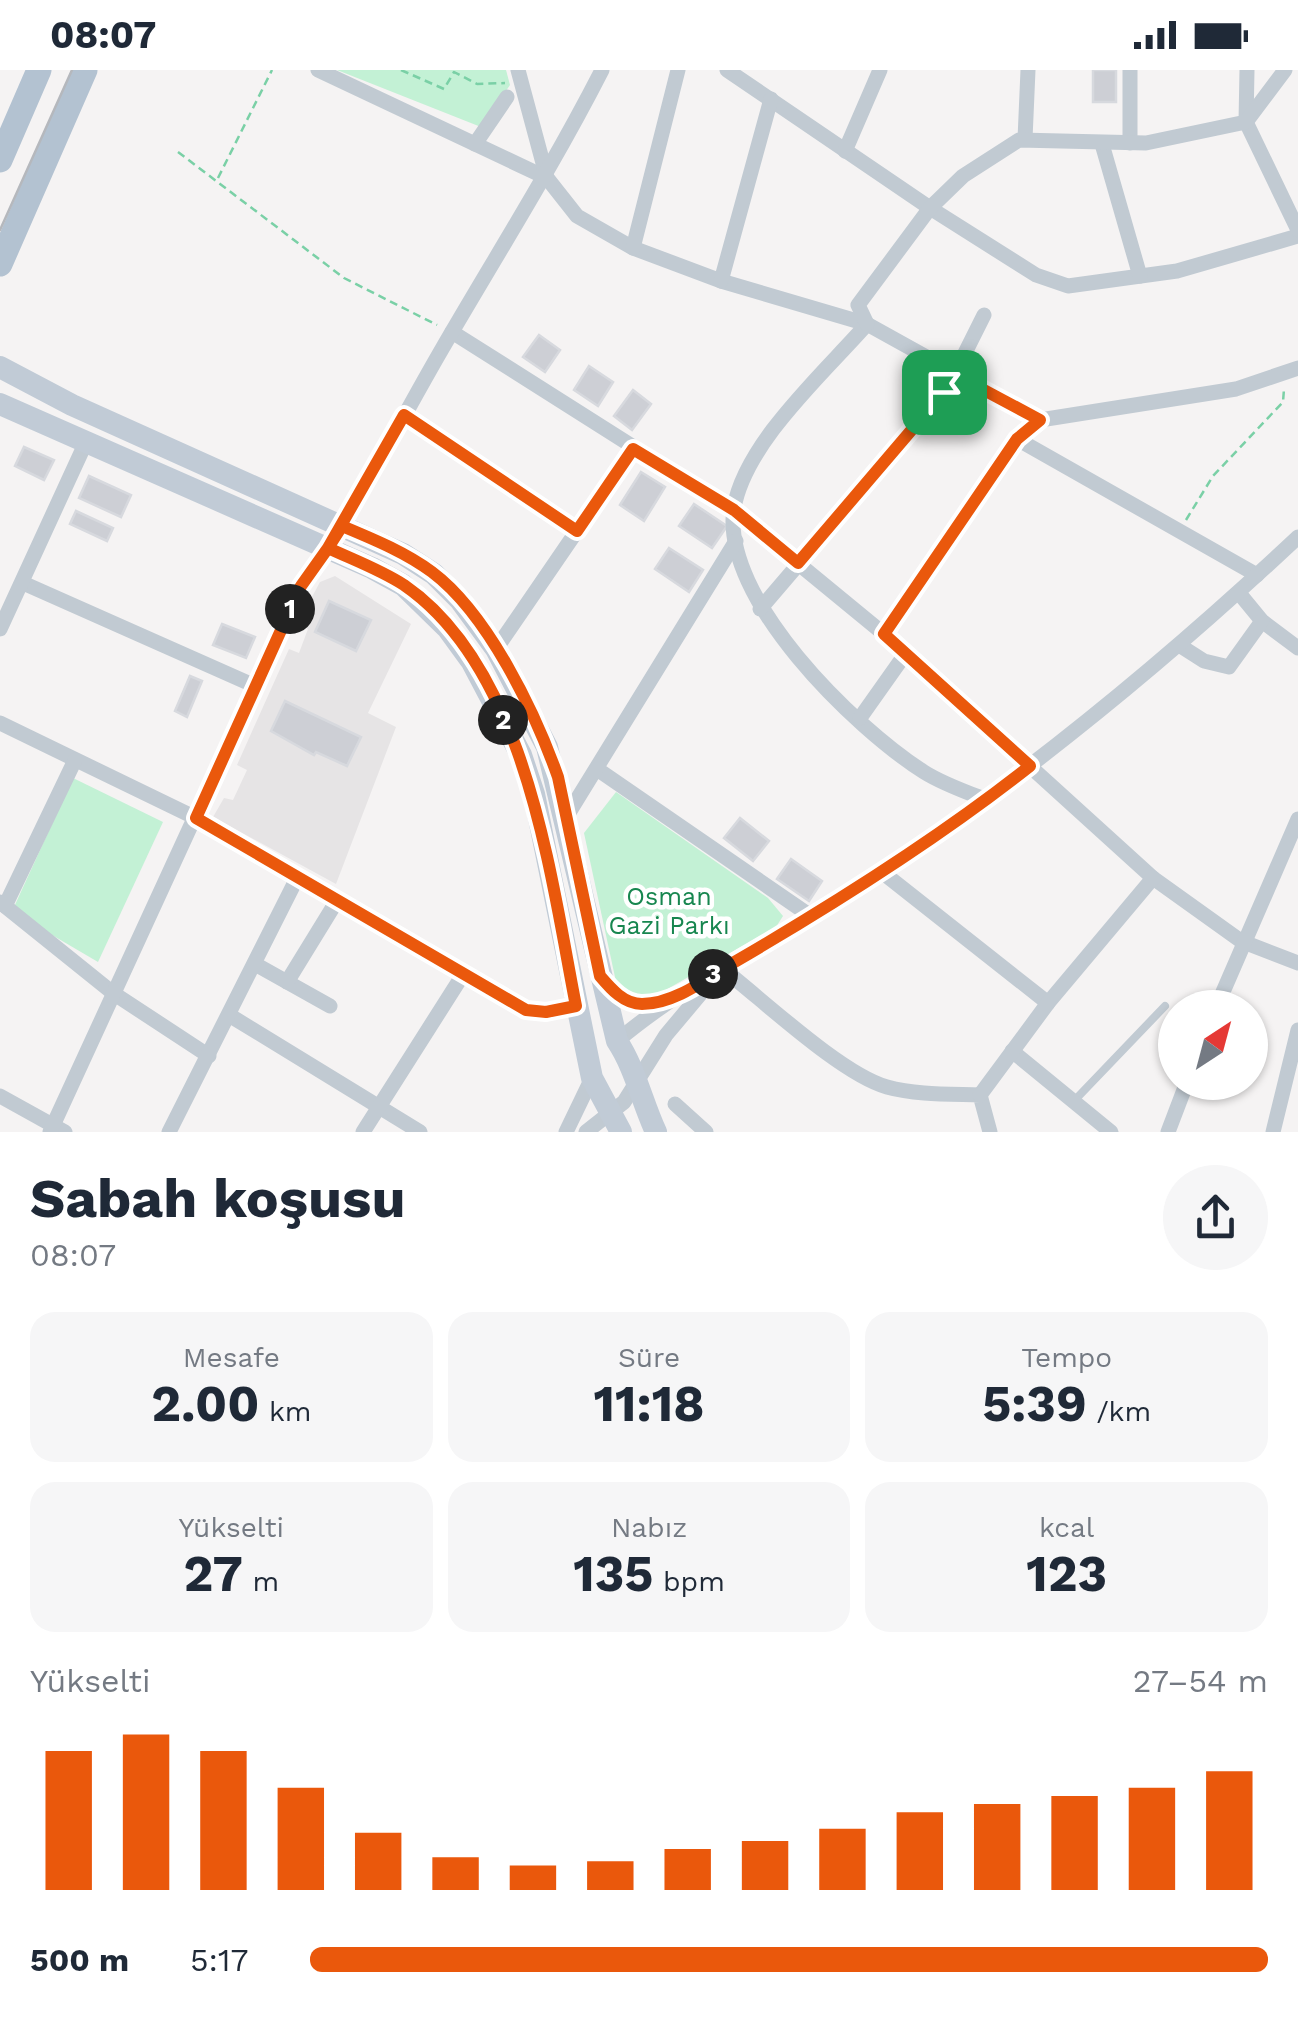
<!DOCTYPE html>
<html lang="tr">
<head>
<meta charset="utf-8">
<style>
  :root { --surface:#fff; --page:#f6f6f7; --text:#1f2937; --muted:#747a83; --accent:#ea580c }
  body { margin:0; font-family:"Work Sans",sans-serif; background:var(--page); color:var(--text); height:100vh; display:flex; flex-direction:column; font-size:38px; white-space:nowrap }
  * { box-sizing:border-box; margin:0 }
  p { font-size:32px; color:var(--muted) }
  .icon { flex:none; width:55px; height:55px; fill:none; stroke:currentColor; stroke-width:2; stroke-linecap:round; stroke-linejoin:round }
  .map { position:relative; height:1062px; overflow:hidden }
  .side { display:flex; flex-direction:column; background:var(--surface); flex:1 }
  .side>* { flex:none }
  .needle { width:65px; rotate:36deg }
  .tools { position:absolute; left:1158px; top:920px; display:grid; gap:20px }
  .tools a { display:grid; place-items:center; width:110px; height:110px; border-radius:50%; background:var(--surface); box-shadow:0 2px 8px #0004; font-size:50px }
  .pin { position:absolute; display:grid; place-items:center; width:85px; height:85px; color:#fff; margin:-42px; border-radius:20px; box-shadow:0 5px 15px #0006 }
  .km { position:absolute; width:50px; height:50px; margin:-25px; border-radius:50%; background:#222; color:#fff; font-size:28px; line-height:50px; text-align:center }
  .round { display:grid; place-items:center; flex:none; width:105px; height:105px; border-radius:52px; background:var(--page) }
  .head { display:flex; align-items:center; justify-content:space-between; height:170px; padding:0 30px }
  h1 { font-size:55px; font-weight:700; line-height:75px }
  .metrics { display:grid; grid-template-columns:repeat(3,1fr); gap:15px; height:170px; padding:10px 30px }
  .metrics div { display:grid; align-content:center; border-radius:25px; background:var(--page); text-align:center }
  .metrics b { font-size:50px; font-weight:700 }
  .metrics small { font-size:28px; font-weight:400 }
  .metrics p { font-size:28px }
  .chart { height:280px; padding:20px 30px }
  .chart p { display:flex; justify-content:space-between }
  .chart svg { width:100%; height:180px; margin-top:10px; stroke:var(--accent); stroke-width:6 }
  ul { padding:0 30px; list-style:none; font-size:32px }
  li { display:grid; grid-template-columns:160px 120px 1fr; align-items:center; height:75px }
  li i { height:25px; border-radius:12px; background:var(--accent) }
  .status { display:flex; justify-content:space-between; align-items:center; height:70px; padding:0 50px; background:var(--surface); direction:ltr }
  .status svg { height:28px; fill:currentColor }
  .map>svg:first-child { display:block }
  .education { fill:#e6e4e5 }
  .green { fill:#c3f1d5 }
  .building { fill:#cdcfd5; stroke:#d7d9de; stroke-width:2.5 }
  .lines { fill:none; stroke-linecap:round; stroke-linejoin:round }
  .path { stroke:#7ad0a6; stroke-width:2.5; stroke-dasharray:8 5; stroke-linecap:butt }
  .lane { stroke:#c1cad2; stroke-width:8 }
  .street { stroke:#c1cad2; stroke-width:15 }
  .secondary { stroke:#c1cbd6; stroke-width:22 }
  .primary { stroke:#b3c2d1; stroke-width:25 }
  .tram { stroke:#b5b8bd; stroke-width:2.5 }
  .route-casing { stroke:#fff; stroke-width:20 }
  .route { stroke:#ea580c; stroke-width:12 }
  .labels { text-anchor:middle; stroke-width:9; stroke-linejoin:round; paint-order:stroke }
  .park-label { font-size:25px; fill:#17864f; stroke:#fff }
</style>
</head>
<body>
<div class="status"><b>08:07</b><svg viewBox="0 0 49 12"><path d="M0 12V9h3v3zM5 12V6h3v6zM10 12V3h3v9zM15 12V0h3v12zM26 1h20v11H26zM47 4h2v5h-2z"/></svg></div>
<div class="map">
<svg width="1298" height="1062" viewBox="0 0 1298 1062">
  <rect width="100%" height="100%" fill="#f5f3f3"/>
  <polygon class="education" points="335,506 411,554 368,643 396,657 336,814 213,747 224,728 233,730 247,700 237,695 289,579 299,583 308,559 298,553 320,512"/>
  <g class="green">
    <polygon points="337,0 506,0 510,15 481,57"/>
    <polygon points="73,708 163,752 98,892 35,855 14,837"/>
    <polygon points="616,722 768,828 783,846 776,857 650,929 618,921 584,763"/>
  </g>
  <g class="building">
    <rect x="1093" y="0" width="23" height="32"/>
    <polygon points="539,265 560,280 545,302 523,287"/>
    <polygon points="589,296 613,312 598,336 574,320"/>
    <polygon points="633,320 651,334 632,360 614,346"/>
    <polygon points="24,377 54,390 44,410 15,396"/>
    <polygon points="641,402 665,417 644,451 620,435"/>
    <polygon points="89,406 131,425 121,447 79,428"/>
    <polygon points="694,434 727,456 712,478 679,456"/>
    <polygon points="76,441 113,458 107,471 70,454"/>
    <polygon points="669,478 703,500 689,522 655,499"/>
    <polygon points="329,531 371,550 356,581 315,562"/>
    <polygon points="222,554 255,567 246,588 213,575"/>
    <polygon points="190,606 202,611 187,647 175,641"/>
    <polygon points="285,631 361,667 347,696 316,682 314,685 271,661"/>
    <polygon points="740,748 769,771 753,791 724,768"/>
    <polygon points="791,789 822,811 809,831 777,809"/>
  </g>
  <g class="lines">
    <g class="path">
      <polyline points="401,0 444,19 454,2 477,14 505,13"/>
      <polyline points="178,82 344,208 437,255"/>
      <polyline points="218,108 272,0"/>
      <polyline points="1186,450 1213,406 1283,332 1284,319"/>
    </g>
    <polyline class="lane" points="1073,1032 1165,936"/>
    <g class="street">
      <polyline points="318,0 547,108"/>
      <polyline points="518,0 547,108 577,146 633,178 721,211 867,254 1040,350 1236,319 1298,298"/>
      <polyline points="727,0 930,138 1036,205 1068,216 1177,201 1298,166"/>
      <polyline points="1130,0 1130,73"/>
      <polyline points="1247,0 1246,52 1298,160"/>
      <polyline points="1025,69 1028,0"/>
      <polyline points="475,74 507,27"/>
      <polyline points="1102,74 1140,206"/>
      <polyline points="845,81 880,0"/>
      <polyline points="633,178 678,0"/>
      <polyline points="721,211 771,29"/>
      <path d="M867 254C824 303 745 373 734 438 720 528 855 658 924 702 943 714 966 722 987 730"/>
      <polyline points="867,254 858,235 930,138 963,106 1019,70 1146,73 1246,52 1285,0"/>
      <polyline points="452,262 733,440 884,564 1153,808 1241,871 1298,893"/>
      <polyline points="404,345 577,461"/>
      <polyline points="1017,369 1257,505"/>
      <polyline points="23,513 255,616"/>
      <polyline points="1239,523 1262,551 1298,578"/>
      <polyline points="760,539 945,323 984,245"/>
      <polyline points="0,559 86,372"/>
      <polyline points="884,564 1017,369 1040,350"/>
      <polyline points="1179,575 1204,591 1229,597 1262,551"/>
      <polyline points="496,579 633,379"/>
      <polyline points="860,648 906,583"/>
      <polyline points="0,653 196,748 526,940 546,942 577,936"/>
      <polyline points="597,699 812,847"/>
      <polyline points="565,749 736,471"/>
      <polyline points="882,802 1048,933"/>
      <polyline points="0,832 113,923 209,986"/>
      <polyline points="5,836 75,690"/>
      <polyline points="255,894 330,936"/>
      <path d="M723 899C763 930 841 1004 887 1017 916 1025 949 1024 980 1025L990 1062"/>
      <polyline points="287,912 338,829"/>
      <path d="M606 913C622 933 639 934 664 931"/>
      <polyline points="1216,938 1298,749"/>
      <polyline points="229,945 420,1062"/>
      <path d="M617 971C698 903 797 859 885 800 1032 701 1169 588 1298 467"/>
      <polyline points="1012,981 1111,1062"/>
      <polyline points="980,1025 1048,933 1153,808"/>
      <polyline points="0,1026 65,1062"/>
      <polyline points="675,1034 706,1062"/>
      <path d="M50 1062 301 516C355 442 396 358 442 279 496 186 553 96 602 0"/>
      <polyline points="169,1062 298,806"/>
      <polyline points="363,1062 464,903"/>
      <polyline points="566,1062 592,1008"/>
      <polyline points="586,1062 624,1032 666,965 713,909"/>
      <polyline points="1168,1062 1187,1012"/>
      <polyline points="1273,1062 1298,960"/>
    </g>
    <g class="secondary">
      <path d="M0 297 72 335 403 484 434 504 460 530 496 579 547 677 617 971C635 998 642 1032 656 1062"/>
      <polyline points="0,334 372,498 403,515 448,559 472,592 521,685 534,724 592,1008 621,1062"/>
    </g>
    <g class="primary">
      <polyline points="0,90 39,0"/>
      <polyline points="0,194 85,0"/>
    </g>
    <polyline class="tram" points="0,160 72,0"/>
  </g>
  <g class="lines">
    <g class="route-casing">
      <path id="route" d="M944 322 798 493 734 440 633 379 577 461 404 345 328 478 301 516 196 748 526 940 546 942 576 936C550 803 526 599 404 515 381 500 354 490 328 478L342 456C373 469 405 482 432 502 488 544 535 642 558 707L600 906C611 919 624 934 642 934 676 934 710 906 738 890 839 831 939 768 1030 696L884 564 1017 369 1040 350 954 304 944 322"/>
    </g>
    <use href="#route" class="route"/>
  </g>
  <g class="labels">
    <g class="park-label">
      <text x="669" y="835">Osman<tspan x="669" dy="29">Gazi Parkı</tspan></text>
    </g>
  </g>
</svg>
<div class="tools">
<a><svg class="needle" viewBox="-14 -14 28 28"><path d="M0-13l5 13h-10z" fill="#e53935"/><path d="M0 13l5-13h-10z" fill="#747a83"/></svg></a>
</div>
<div class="pin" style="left:944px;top:322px;background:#1e9e55"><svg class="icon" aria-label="arrive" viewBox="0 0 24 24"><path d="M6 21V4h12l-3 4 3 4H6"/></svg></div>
<b class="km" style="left:290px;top:539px">1</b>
<b class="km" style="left:503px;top:650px">2</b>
<b class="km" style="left:713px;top:904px">3</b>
</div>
<section class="side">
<div class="head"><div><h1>Sabah koşusu</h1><p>08:07</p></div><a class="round"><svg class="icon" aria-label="share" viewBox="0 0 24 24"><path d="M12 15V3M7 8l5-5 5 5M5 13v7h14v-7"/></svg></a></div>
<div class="metrics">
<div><p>Mesafe</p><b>2.00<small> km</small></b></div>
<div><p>Süre</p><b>11:18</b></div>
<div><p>Tempo</p><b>5:39<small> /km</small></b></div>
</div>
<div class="metrics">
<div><p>Yükselti</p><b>27<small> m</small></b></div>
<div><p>Nabız</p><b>135<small> bpm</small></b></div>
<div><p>kcal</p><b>123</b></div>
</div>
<div class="chart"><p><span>Yükselti</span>27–54 m</p>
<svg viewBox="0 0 160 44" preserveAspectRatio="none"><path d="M5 44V10M15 44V6M25 44V10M35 44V19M45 44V30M55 44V36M65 44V38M75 44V37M85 44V34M95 44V32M105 44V29M115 44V25M125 44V23M135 44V21M145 44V19M155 44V15"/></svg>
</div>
<ul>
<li><b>500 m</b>5:17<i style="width:100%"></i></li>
</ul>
</section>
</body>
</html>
